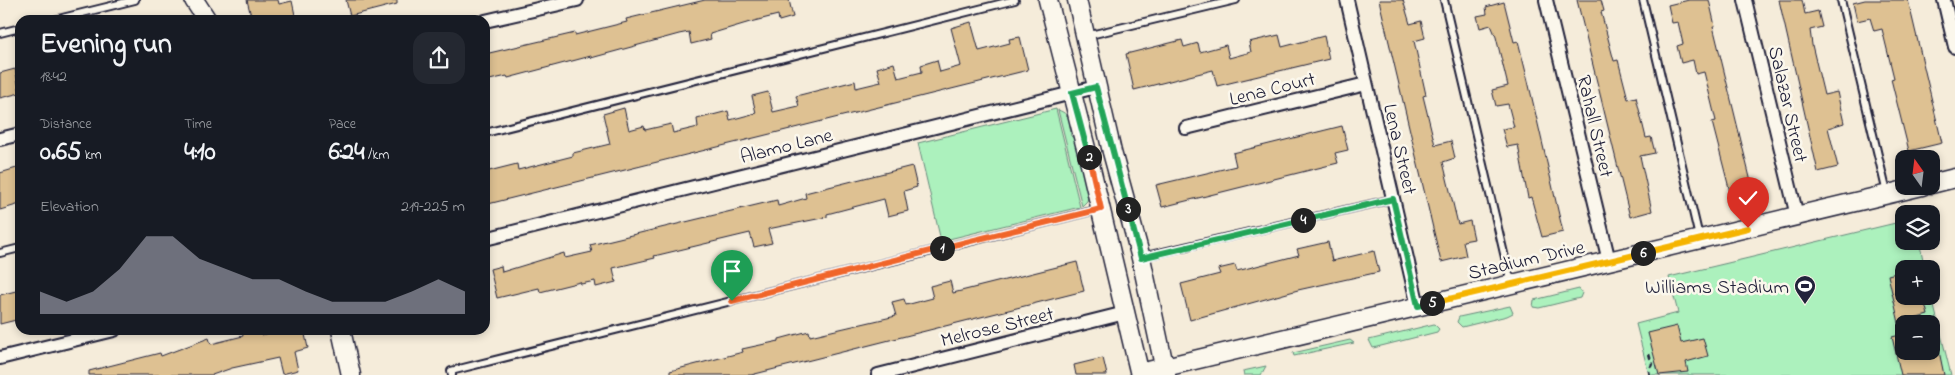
<!DOCTYPE html>
<html lang="en">
<head>
<meta charset="utf-8">
<style>
  :root { --surface:#171b24; --page:#242831; --text:#f1f3f6; --muted:#9ea1a6; --accent:#9495a2 }
  body { margin:0; font-family:"Indie Flower",sans-serif; background:var(--page); color:var(--text); height:100vh; display:flex; flex-direction:column; font-size:19px; white-space:nowrap }
  * { box-sizing:border-box; margin:0 }
  p { font-size:16px; color:var(--muted) }
  .icon { flex:none; width:28px; height:28px; fill:none; stroke:currentColor; stroke-width:2; stroke-linecap:round; stroke-linejoin:round }
  .map { position:relative; flex:1; overflow:hidden }
  .sheet { position:absolute; left:15px; top:15px; width:475px; height:320px; display:flex; flex-direction:column; background:var(--surface); border-radius:15px; box-shadow:0 2px 8px #0003 }
  .sheet>* { flex:none }
  .needle { width:32px; rotate:346deg }
  .controls { position:absolute; left:1895px; top:150px; display:grid; gap:10px }
  .controls a { display:grid; place-items:center; width:45px; height:45px; border-radius:10px; background:var(--surface); box-shadow:0 2px 8px #0003; font-size:25px }
  .pin { position:absolute; display:grid; place-items:center; width:42px; height:42px; color:#fff; margin:-51px -21px; border-radius:50% 50% 50% 0; rotate:-45deg; box-shadow:0 0 5px #0007 }
  .pin .icon { rotate:45deg }
  .km { position:absolute; width:25px; height:25px; margin:-12px; border-radius:50%; background:#222; color:#fff; font-size:14px; line-height:25px; text-align:center }
  .round { display:grid; place-items:center; flex:none; width:52px; height:52px; border-radius:15px; background:var(--page) }
  .head { display:flex; align-items:center; justify-content:space-between; height:85px; padding:0 25px }
  h1 { font-size:28px; font-weight:800; line-height:38px }
  .figures { display:grid; grid-template-columns:repeat(3,1fr); gap:8px; height:85px; padding:5px 25px }
  .figures div { display:grid; align-content:center }
  .figures b { font-size:25px; font-weight:800 }
  .figures small { font-size:14px; font-weight:400 }
  .figures p { font-size:14px }
  .chart { height:140px; padding:10px 25px }
  .chart p { display:flex; justify-content:space-between }
  .chart svg { width:100%; height:90px; margin-top:5px; fill:var(--accent); opacity:.7 }
  .map>svg:first-child { display:block }
  .green { fill:#acf1bd; stroke:#678a7c; fill-rule:evenodd }
  .building { fill:#dec192; stroke:#22223b }
  .lines { fill:none; stroke-linecap:round; stroke-linejoin:round }
  .lane-casing { stroke:#22223b; stroke-width:10 }
  .street-casing { stroke:#22223b; stroke-width:16 }
  .secondary-casing { stroke:#22223b; stroke-width:21 }
  .path { stroke:#22223b; stroke-width:2.5; stroke-dasharray:5 4; stroke-linecap:butt }
  .lane { stroke:#fbf7ec; stroke-width:6 }
  .street { stroke:#fbf7ec; stroke-width:12 }
  .secondary { stroke:#fbf7ec; stroke-width:18 }
  .split-1-casing { stroke:#fff; stroke-width:10 }
  .split-2-casing { stroke:#fff; stroke-width:10 }
  .split-3-casing { stroke:#fff; stroke-width:10 }
  .split-4-casing { stroke:#fff; stroke-width:10 }
  .split-5-casing { stroke:#fff; stroke-width:10 }
  .split-6-casing { stroke:#fff; stroke-width:10 }
  .split-7-casing { stroke:#fff; stroke-width:10 }
  .split-1 { stroke:#f0652b; stroke-width:6 }
  .split-2 { stroke:#f0652b; stroke-width:6 }
  .split-3 { stroke:#22a559; stroke-width:6 }
  .split-4 { stroke:#22a559; stroke-width:6 }
  .split-5 { stroke:#22a559; stroke-width:6 }
  .split-6 { stroke:#f5b400; stroke-width:6 }
  .split-7 { stroke:#f5b400; stroke-width:6 }
  .labels { text-anchor:middle; stroke-width:5; stroke-linejoin:round; paint-order:stroke }
  .street-label { font-size:20px; fill:#22223b; stroke:#fbf7ec }
  .poi-label { font-size:20px; fill:#22223b; stroke:#fbf7ec; text-anchor:end }
</style>
</head>
<body>
<div class="map">
<svg width="1955" height="375" viewBox="0 0 1955 375">
  <rect width="100%" height="100%" fill="#f5ecda"/>
  <filter id="ink" filterUnits="userSpaceOnUse"><feTurbulence type="fractalNoise" baseFrequency=".02" numOctaves="2"/><feDisplacementMap in="SourceGraphic" scale="10" xChannelSelector="R" yChannelSelector="G"/><feConvolveMatrix kernelMatrix="1 2 1 2 8 2 1 2 1" color-interpolation-filters="sRGB"/></filter>
  <g filter="url(#ink)">
    <g class="green">
      <polygon points="1056,109 1080,207 941,241 918,143"/>
      <path d="M1058 110C1073 115 1069 125 1071 136L1075 139 1089 194 1087 201 1082 206Z"/>
      <path d="M1904 221V241H1919L1925 269H1904V296H1931V294L1951 375H1649L1636 324 1678 313 1669 277ZM1904 324H1931V351H1904Z"/>
      <polygon points="1579,289 1582,293 1580,298 1539,308 1533,307 1534,300"/>
      <polygon points="1510,306 1513,313 1507,316 1462,327 1457,322 1459,317"/>
      <polygon points="1434,324 1439,329 1437,332 1373,348 1369,340"/>
      <polygon points="1350,340 1354,343 1294,356 1293,353"/>
      <polygon points="1266,366 1261,375 1244,375 1243,371"/>
    </g>
    <g class="building">
      <polygon points="247,0 278,0 279,4 292,1 296,20 252,20"/>
      <polygon points="346,0 397,0 397,4 350,16"/>
      <polygon points="705,0 789,0 793,17 779,21 778,15 750,22 710,34 711,39 691,44 689,32 679,34 591,58 591,56 508,78 507,76 485,81 485,54 575,33 575,35 627,22 626,19"/>
      <polygon points="1379,0 1403,0 1410,24 1421,21 1425,38 1414,41 1426,95 1423,96 1435,145 1451,141 1455,158 1443,162 1458,224 1470,221 1474,239 1463,241 1466,256 1441,262"/>
      <polygon points="1577,0 1601,0 1604,11 1601,12 1614,61 1618,60 1628,99 1636,97 1646,138 1651,137 1655,153 1640,156 1652,211 1630,217"/>
      <polygon points="1689,0 1709,0 1715,26 1713,26 1752,186 1730,192 1712,122 1716,121 1704,72 1696,74 1693,60 1681,63 1677,46 1683,44 1678,22 1672,23 1668,5"/>
      <polygon points="1779,0 1802,0 1805,14 1818,11 1822,27 1810,30 1812,45 1824,95 1837,92 1844,123 1828,128 1838,167 1818,172"/>
      <polygon points="1865,0 1908,0 1942,143 1909,151 1891,79 1894,78 1882,29 1874,31 1870,18 1857,21 1853,3"/>
      <polygon points="1504,2 1514,42 1518,41 1528,81 1563,232 1542,237 1531,197 1528,198 1518,145 1507,147 1502,129 1514,127 1508,104 1496,106 1492,90 1508,86 1496,37 1491,25 1480,28 1477,16 1487,14 1486,7"/>
      <polygon points="971,22 979,51 1010,43 1009,39 1020,37 1028,70 488,204 485,190 485,172 517,164 518,170 573,156 573,153 610,144 603,114 624,108 629,130 644,126 645,130 671,124 673,133 698,127 697,119 728,111 730,120 756,113 752,96 768,92 773,112 799,106 796,96 855,81 856,88 881,82 877,68 894,63 898,78 922,72 921,65 937,60 940,72 961,66 951,28"/>
      <polygon points="1279,35 1282,47 1324,36 1329,59 1217,86 1213,70 1134,90 1126,54 1182,40 1184,47 1198,43 1200,52 1226,45 1229,58 1251,52 1249,42"/>
      <polygon points="15,69 20,93 0,98 0,73"/>
      <polygon points="1342,126 1348,150 1335,153 1338,163 1162,207 1156,185 1236,166 1233,153"/>
      <polygon points="912,166 917,187 904,191 908,211 888,216 884,199 827,214 827,217 768,229 772,243 754,247 750,233 654,256 655,258 613,268 616,282 596,287 595,281 581,284 580,282 540,292 539,288 497,298 490,269 501,266 502,272 564,253 565,258 592,252 590,245 777,200 778,206 806,198 805,193"/>
      <polygon points="20,167 20,204 0,210 0,173"/>
      <polygon points="1328,242 1332,261 1374,251 1379,272 1298,290 1190,320 1181,284 1220,274 1218,269 1235,265 1237,271 1299,255 1297,249"/>
      <polygon points="1077,262 1084,291 751,375 670,375 670,371 743,352 742,349 779,341 779,339 809,331 810,336 896,316 892,302 904,299 906,305 933,298 930,286 950,281 953,293"/>
      <polygon points="1904,271 1904,296 1923,296 1928,315 1899,323 1888,275"/>
      <polygon points="20,290 20,319 0,324 0,295"/>
      <polygon points="1677,326 1681,343 1703,338 1708,356 1686,362 1688,372 1659,375 1648,333"/>
      <polygon points="242,330 261,330 262,335 281,330 304,330 308,348 294,352 298,370 282,374 278,358 232,368 212,375 89,375 89,371 160,353 161,356 209,338 211,344 243,336"/>
      <polygon points="1904,334 1904,351 1939,351 1944,375 1901,375 1892,337"/>
      <polygon points="1103,358 1107,375 1076,375 1074,365"/>
    </g>
    <g class="lines">
      <g class="lane-casing">
        <g id="lane">
          <polyline points="1444,0 1511,283"/>
          <polyline points="1643,0 1699,237"/>
          <polyline points="1841,0 1887,193"/>
          <polyline points="54,20 135,0"/>
          <polyline points="0,33 20,28"/>
          <polyline points="1086,36 1236,0"/>
          <polyline points="485,133 1015,0"/>
          <polyline points="0,253 20,248"/>
          <polyline points="1141,257 1393,199"/>
          <polyline points="452,375 451,371 1100,209"/>
        </g>
      </g>
      <g class="street-casing">
        <g id="street">
          <polyline points="1347,0 1418,306"/>
          <polyline points="1546,0 1609,261"/>
          <polyline points="1745,0 1797,216"/>
          <polyline points="1944,0 1955,47"/>
          <polyline points="485,21 577,0"/>
          <polyline points="1186,128 1366,84"/>
          <polyline points="0,139 20,134"/>
          <polyline points="485,239 1096,87"/>
          <polyline points="0,358 114,330"/>
          <polyline points="878,375 1125,313"/>
        </g>
      </g>
      <g class="secondary-casing">
        <g id="secondary">
          <polyline points="194,0 207,20"/>
          <polyline points="1048,0 1089,160 1140,375"/>
          <polyline points="1077,0 1112,152 1141,258 1166,375"/>
          <polyline points="1931,184 1955,178"/>
          <polyline points="341,330 351,375"/>
          <polyline points="1140,373 1922,186"/>
        </g>
      </g>
      <polyline class="path" points="1649,354 1652,364 1649,371 1650,375"/>
      <use href="#lane" class="lane"/>
      <use href="#street" class="street"/>
      <use href="#secondary" class="secondary"/>
    </g>
  </g>
  <g class="lines" filter="url(#ink)">
    <g class="split-1-casing">
      <polyline id="split-1" points="732,301 942,248"/>
    </g>
    <g class="split-2-casing">
      <polyline id="split-2" points="942,248 1101,209 1089,157"/>
    </g>
    <g class="split-3-casing">
      <polyline id="split-3" points="1089,157 1072,93 1096,87 1128,209"/>
    </g>
    <g class="split-4-casing">
      <polyline id="split-4" points="1128,209 1141,258 1303,220"/>
    </g>
    <g class="split-5-casing">
      <polyline id="split-5" points="1303,220 1393,199 1418,306 1432,303"/>
    </g>
    <g class="split-6-casing">
      <polyline id="split-6" points="1432,303 1643,253"/>
    </g>
    <g class="split-7-casing">
      <polyline id="split-7" points="1643,253 1748,228"/>
    </g>
    <use href="#split-1" class="split-1"/>
    <use href="#split-2" class="split-2"/>
    <use href="#split-3" class="split-3"/>
    <use href="#split-4" class="split-4"/>
    <use href="#split-5" class="split-5"/>
    <use href="#split-6" class="split-6"/>
    <use href="#split-7" class="split-7"/>
  </g>
  <defs>
    <g id="stadium-pin" transform="scale(1.125)"><path d="M0 17L-7.5 6A9.5 9.5 0 1 1 7.5 6Z" fill="#22223b" stroke="#fbf7ec"/><path d="M0-5a6.5 5 0 1 0 0 10a6.5 5 0 1 0 0-10ZM-3.5-1.8h7v3.6h-7Z" fill="#fff"/></g>
  </defs>
  <g fill-rule="evenodd">
    <use href="#stadium-pin" x="1805" y="286"/>
  </g>
  <g class="labels">
    <g class="street-label">
      <text transform="translate(1272 88) rotate(-14)" y="7">Lena Court</text>
      <text transform="translate(1789 104) rotate(77)" y="7">Salazar Street</text>
      <text transform="translate(1596 126) rotate(77)" y="7">Rahall Street</text>
      <text transform="translate(786 145) rotate(-14)" y="7">Alamo Lane</text>
      <text transform="translate(1401 149) rotate(77)" y="7">Lena Street</text>
      <text transform="translate(1526 259) rotate(-13)" y="7">Stadium Drive</text>
      <text transform="translate(997 326) rotate(-14)" y="7">Melrose Street</text>
    </g>
    <g class="poi-label">
      <text x="1789" y="293">Williams Stadium</text>
    </g>
  </g>
</svg>
<div class="controls">
<a><svg class="needle" viewBox="-14 -14 28 28"><path d="M0-13l5 13h-10z" fill="#e53935"/><path d="M0 13l5-13h-10z" fill="#9ea1a6"/></svg></a>
<a><svg class="icon" aria-label="layers" viewBox="0 0 24 24"><path d="M12 4l9 5-9 5-9-5zM3 14l9 5 9-5"/></svg></a>
<a>+</a>
<a>−</a>
</div>
<div class="pin" style="left:732px;top:301px;background:#1e9e55"><svg class="icon" aria-label="arrive" viewBox="0 0 24 24"><path d="M6 21V4h12l-3 4 3 4H6"/></svg></div>
<div class="pin" style="left:1748px;top:228px;background:#d93025"><svg class="icon" aria-label="check" viewBox="0 0 24 24"><path d="M5 12l5 5 9-10"/></svg></div>
<b class="km" style="left:942px;top:248px">1</b>
<b class="km" style="left:1089px;top:157px">2</b>
<b class="km" style="left:1128px;top:209px">3</b>
<b class="km" style="left:1303px;top:220px">4</b>
<b class="km" style="left:1432px;top:303px">5</b>
<b class="km" style="left:1643px;top:253px">6</b>
<section class="sheet">
<div class="head"><div><h1>Evening run</h1><p>18:42</p></div><a class="round"><svg class="icon" aria-label="share" viewBox="0 0 24 24"><path d="M12 15V3M7 8l5-5 5 5M5 13v7h14v-7"/></svg></a></div>
<div class="figures">
<div><p>Distance</p><b>0.65<small> km</small></b></div>
<div><p>Time</p><b>4:10</b></div>
<div><p>Pace</p><b>6:24<small> /km</small></b></div>
</div>
<div class="chart"><p><span>Elevation</span>219–225 m</p>
<svg viewBox="0 0 160 44" preserveAspectRatio="none"><path d="M0 44V33L10 38L20 33L30 22L40 6L50 6L60 17L70 22L80 27L90 27L100 33L110 38L120 38L130 38L140 33L150 27L160 33V44z"/></svg>
</div>
</section>
</div>
</body>
</html>
